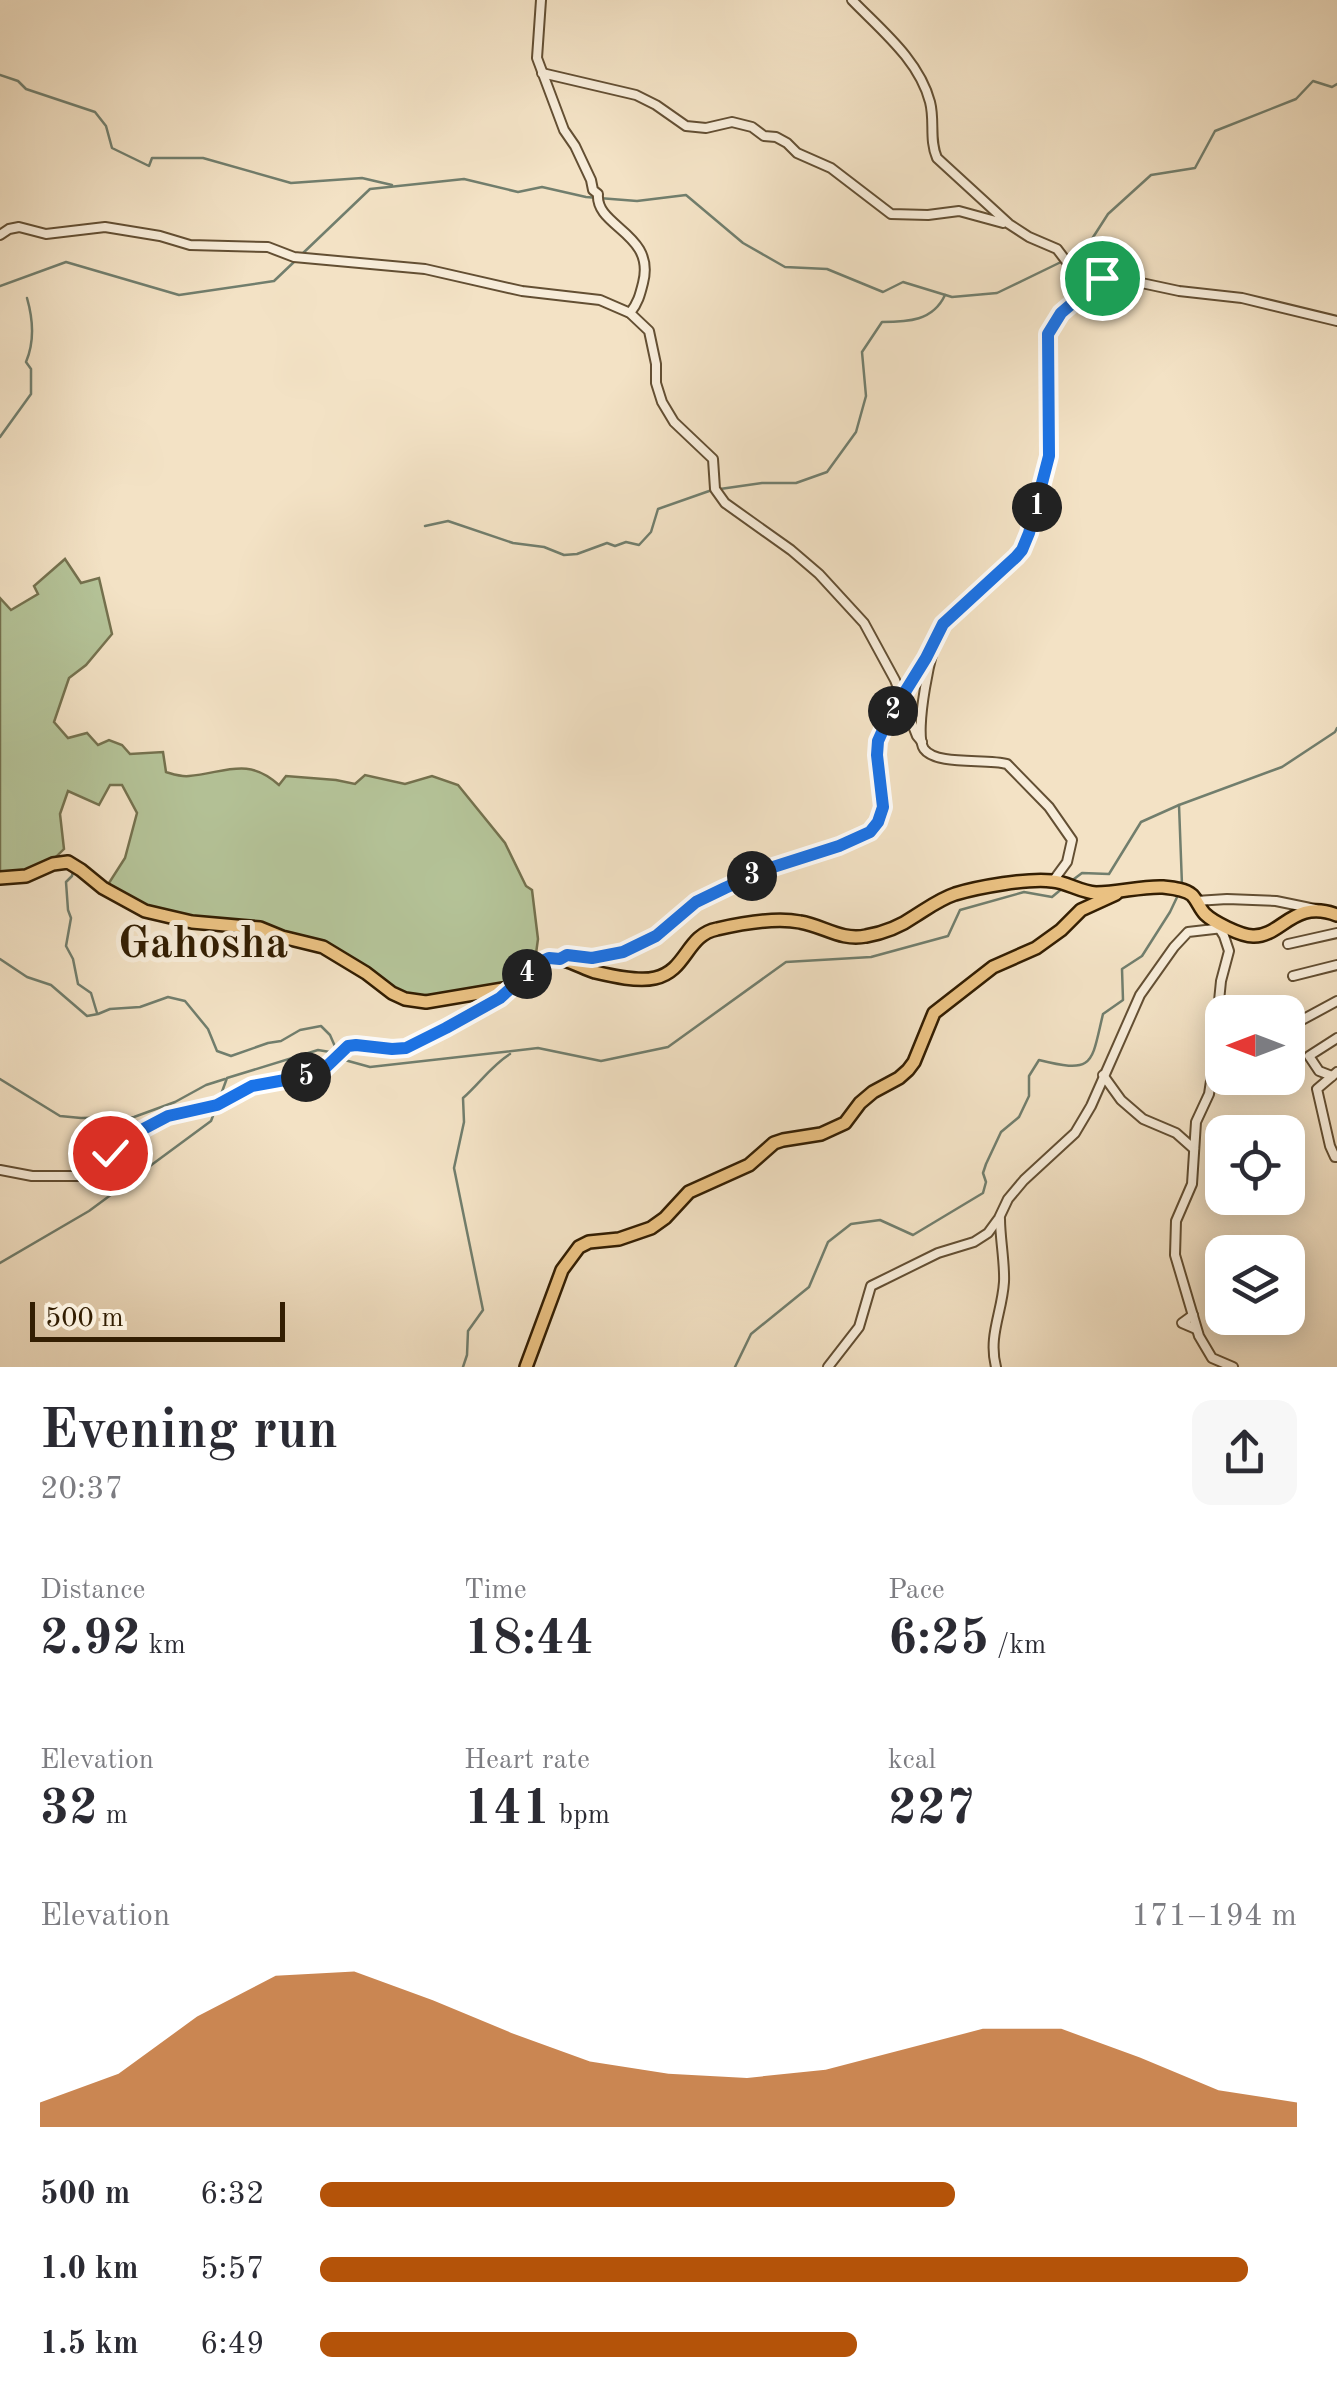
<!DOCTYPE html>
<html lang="en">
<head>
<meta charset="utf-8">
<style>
  :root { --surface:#fff; --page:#f7f7f7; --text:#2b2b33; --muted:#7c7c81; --accent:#b45309 }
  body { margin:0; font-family:"Old Standard TT",serif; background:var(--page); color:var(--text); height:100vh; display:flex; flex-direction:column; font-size:38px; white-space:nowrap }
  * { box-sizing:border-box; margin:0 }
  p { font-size:32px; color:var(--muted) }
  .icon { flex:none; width:55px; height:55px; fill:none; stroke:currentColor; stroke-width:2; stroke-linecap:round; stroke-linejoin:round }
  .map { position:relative; height:1367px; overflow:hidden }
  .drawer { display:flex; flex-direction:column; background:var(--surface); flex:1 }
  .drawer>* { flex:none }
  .needle { width:65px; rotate:270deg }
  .fabs { position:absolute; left:1205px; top:995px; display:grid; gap:20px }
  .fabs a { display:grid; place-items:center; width:100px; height:100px; border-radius:20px; background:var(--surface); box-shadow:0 5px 25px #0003; font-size:50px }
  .scale { position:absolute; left:30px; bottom:25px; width:255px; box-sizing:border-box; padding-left:10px; border:5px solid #331e02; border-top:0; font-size:28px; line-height:35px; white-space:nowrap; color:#331e02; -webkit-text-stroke:8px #f7ecd9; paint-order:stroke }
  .pin { position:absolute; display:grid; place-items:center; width:85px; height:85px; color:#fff; margin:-42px; border:5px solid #fff; border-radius:50%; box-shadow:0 2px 10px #0007 }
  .km { position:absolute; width:50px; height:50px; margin:-25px; border-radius:50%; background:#222; color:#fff; font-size:28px; line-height:50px; text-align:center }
  .round { display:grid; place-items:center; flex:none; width:105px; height:105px; border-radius:20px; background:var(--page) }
  .headline { display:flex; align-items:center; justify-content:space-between; height:170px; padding:0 40px }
  h1 { font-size:55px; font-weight:700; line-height:75px }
  .figures { display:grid; grid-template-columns:repeat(3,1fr); gap:15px; height:170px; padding:10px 40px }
  .figures div { display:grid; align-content:center }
  .figures b { font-size:50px; font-weight:700 }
  .figures small { font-size:28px; font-weight:400 }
  .figures p { font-size:28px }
  .chart { height:280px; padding:20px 40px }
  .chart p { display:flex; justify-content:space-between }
  .chart svg { width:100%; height:180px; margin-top:10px; fill:var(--accent); opacity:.7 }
  ul { padding:0 40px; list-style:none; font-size:32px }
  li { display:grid; grid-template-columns:160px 120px 1fr; align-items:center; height:75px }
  li i { height:25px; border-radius:12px; background:var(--accent) }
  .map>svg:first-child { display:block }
  .green { fill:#b5c499; stroke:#74714e; stroke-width:2.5 }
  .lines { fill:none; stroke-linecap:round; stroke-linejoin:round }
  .stream { stroke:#717e6d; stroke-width:2.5 }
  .minor-casing { stroke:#634f33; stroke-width:12 }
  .major-casing { stroke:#331e02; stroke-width:16 }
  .minor { stroke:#f7ecd9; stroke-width:8 }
  .major { stroke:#eac182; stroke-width:11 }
  .route-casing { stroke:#fff; stroke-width:20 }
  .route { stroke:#1a73e8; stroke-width:12 }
  .labels { text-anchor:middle; stroke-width:10; stroke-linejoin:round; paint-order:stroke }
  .quarter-label { font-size:45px; font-weight:bold; fill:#331e02; stroke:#f7ecd9 }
</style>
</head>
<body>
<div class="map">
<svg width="1337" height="1367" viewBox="0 0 1337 1367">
  <rect width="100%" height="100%" fill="#f3e2c5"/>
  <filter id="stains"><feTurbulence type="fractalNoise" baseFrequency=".002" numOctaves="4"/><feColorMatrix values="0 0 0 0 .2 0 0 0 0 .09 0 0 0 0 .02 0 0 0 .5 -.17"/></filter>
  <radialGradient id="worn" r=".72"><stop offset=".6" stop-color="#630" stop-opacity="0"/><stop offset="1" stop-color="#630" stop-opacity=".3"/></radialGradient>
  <path class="green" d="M65 559 81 583 99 578 112 634 86 665 69 678 54 722 68 738 87 733 98 745 109 740 122 745 130 754 163 752 166 772C173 774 181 777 189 776 225 773 247 756 279 785L286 776 336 780 355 784 365 775 405 784 432 776 458 785 505 843 526 886 532 890 538 939 535 961 506 987 432 997 413 996 393 989 365 966 329 946 314 941 272 946 263 935 200 922 139 905 107 886 125 858 137 813 122 785H110L99 805 68 791 60 814 64 849C45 869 28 877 0 875V598L11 610 38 594 34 586Z"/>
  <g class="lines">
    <g class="stream">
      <polyline points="0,75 18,81 26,89 95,112 106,126 112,148 149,166 152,158 203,158 291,183 362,178 392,185"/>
      <polyline points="301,255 370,189 464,179 518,192 542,187 586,197 637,201 686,195 743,243 785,267 827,269 883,292 903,282 952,297 997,293 1061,262"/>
      <polyline points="1068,257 1090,242 1108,214 1151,175 1195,168 1215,131 1296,99 1313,81 1332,87 1337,84"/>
      <polyline points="0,286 66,262 179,295 274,281 295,261"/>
      <path d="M0 437 31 394V369L26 362C35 341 33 319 27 298"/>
      <path d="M720 489 762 483H796L827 472 856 432 866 396 862 352 882 322C908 322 933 321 945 295"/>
      <polyline points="425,526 448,521 513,543 544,547 564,555 577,554 607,543 615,546 626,542 639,545 651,532 658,509 712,490"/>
      <polyline points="73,871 72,876 66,882 68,910 71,918 66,946 73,959 78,984 91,993 97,1013"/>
      <polyline points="1070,882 1082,873 1109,874 1141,822 1179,805"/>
      <polyline points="1182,885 1179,805 1282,767 1335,732 1337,728"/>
      <polyline points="0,959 27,977 51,985 87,1016 98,1014 110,1009 140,1007 168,997 185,1001 208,1029 217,1051 231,1056 268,1043 281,1041 300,1030 321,1026 330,1035 337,1051"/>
      <polyline points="341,1059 370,1067 538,1048 601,1061 668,1047 786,962 871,957 948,936 960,910 1024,892 1052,897 1064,887"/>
      <polyline points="0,1079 60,1116 81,1118 134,1117 175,1102 206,1085 225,1079"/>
      <polyline points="219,1100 227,1078 318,1050 336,1053"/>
      <polyline points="0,1263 89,1211 211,1121 216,1108"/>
      <path d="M463 1367 467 1355 468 1331 483 1310 454 1168 464 1122 463 1098C479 1084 492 1065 510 1054"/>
      <path d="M735 1367 751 1334 809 1287 828 1242 851 1224 880 1220 913 1235 983 1193 986 1182 983 1173 986 1164 1001 1132 1019 1117 1029 1096V1076L1039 1060C1095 1074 1091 1064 1103 1014L1123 1000 1122 969 1142 956 1170 912 1179 893"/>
    </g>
    <g class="minor-casing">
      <g id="minor">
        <path d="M541 0 537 58 564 130 575 146 591 180 593 190 598 194C595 227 656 233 643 283 640 295 638 303 630 313"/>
        <path d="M852 0C881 30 919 60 930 102 935 121 929 140 937 158L1009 224 1029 237 1057 249 1073 270H1099L1104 275 1061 313 1048 334 1049 456 1029 533 1022 550 1016 557C995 578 956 603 941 627 932 642 913 734 924 749 936 766 987 758 1007 764L1049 807 1072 840 1067 862 1053 881"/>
        <polyline points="542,73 636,95 656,105 686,126 706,128 732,122 752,127 764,136 776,137 787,143 797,153 831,168 891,214 928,215 959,211 1003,223"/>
        <polyline points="0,235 9,229 19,227 46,234 105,227 160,236 190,245 268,247 294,257 425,269 522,291 600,300 630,313 649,331 656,364 656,383 662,402 674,422 713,459 715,489 725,503 791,550 819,574 864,623 895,680 917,736 922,742"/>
        <polyline points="1104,275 1179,291 1242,298 1337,321"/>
        <polyline points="1196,901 1227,899 1276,901 1315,909"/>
        <polyline points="1219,928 1224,936 1229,951 1221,981 1211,1081 1209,1094 1196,1122 1192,1184 1176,1221 1175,1255 1199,1336 1212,1358 1233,1367"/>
        <polyline points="1288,944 1337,933"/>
        <path d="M560 959C571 953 578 957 590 957 601 958 617 954 627 950 636 946 647 942 655 937 670 927 681 912 696 902 718 887 748 876 773 867 796 859 866 843 878 823 891 800 875 772 878 748 880 719 918 675 931 647"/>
        <polyline points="1293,976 1337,965"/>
        <polyline points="1300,1021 1337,1001"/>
        <polyline points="1337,1072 1317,1089 1330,1146 1335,1157 1337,1157"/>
        <polyline points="1103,1075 1121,1100 1143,1119 1176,1133 1194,1149"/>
        <polyline points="1332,1076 1319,1071 1309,1056 1337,1038"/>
        <path d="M0 1170 32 1176H90L120 1144 148 1127 169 1117 228 1101 252 1086 314 1074 329 1066 348 1046C364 1044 380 1051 396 1049 416 1048 495 1003 509 988"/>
        <polyline points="1193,1315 1182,1323 1196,1329"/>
        <polyline points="828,1367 859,1327 871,1286 938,1253 974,1242 988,1233 999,1218 1008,1199 1024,1180 1075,1133 1091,1106 1140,995 1174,947 1188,932 1223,928"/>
        <path d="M996 1367C988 1336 1002 1313 1004 1282 1005 1264 1000 1238 1000 1219"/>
      </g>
    </g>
    <g class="major-casing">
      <g id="major">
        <path d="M0 878 26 876 53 864 68 862 81 870 103 888 145 911 192 922 260 928 282 937 323 947 366 973 392 993 405 999 426 1002 509 988C522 981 531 965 544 960 561 954 579 967 595 972 612 976 638 982 655 978 687 971 686 935 717 929 743 923 775 917 800 922 824 926 841 941 866 936 883 933 901 926 915 916 928 908 940 899 955 894 978 887 1028 878 1052 881 1067 882 1080 892 1096 893 1119 893 1141 886 1163 887 1172 888 1185 889 1192 895 1197 900 1200 909 1205 914 1213 922 1241 936 1253 936 1282 937 1293 898 1337 915"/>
        <polyline points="526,1367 562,1270 579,1247 589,1242 619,1239 651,1228 665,1218 689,1192 749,1165 774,1143 783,1140 821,1134 845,1123 860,1103 873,1092 899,1078 908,1070 914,1062 934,1013 993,967 1036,948 1061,930 1081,910 1116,894"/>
      </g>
    </g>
    <use href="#minor" class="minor"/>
    <use href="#major" class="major"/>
  </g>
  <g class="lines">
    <g class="route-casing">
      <polyline id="route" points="110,1153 130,1136 168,1116 217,1105 252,1086 307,1076 322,1071 348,1046 356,1045 392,1049 406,1048 446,1028 500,998 540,962 549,958 560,959 567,955 592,958 623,952 656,936 696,902 725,888 767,869 839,846 870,832 878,822 883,807 877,755 878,741 887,721 926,658 943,624 1016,557 1022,550 1029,533 1049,456 1048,334 1061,313 1102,278"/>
    </g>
    <use href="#route" class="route"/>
  </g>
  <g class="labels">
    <g class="quarter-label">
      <text x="203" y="957">Gahosha</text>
    </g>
  </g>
  <rect width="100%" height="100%" filter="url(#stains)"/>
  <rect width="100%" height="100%" fill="url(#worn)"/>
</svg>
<div class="fabs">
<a><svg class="needle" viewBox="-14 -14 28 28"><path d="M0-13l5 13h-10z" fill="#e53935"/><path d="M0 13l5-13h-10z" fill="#7c7c81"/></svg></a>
<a><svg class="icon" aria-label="locate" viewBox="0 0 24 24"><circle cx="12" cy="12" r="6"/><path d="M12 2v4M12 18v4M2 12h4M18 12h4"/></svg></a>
<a><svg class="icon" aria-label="layers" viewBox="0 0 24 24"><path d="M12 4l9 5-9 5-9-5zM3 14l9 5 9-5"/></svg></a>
</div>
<div class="scale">500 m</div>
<div class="pin" style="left:1102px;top:278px;background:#1e9e55"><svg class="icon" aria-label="arrive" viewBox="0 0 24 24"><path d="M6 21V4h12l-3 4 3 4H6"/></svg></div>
<div class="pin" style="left:110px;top:1153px;background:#d93025"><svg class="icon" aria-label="check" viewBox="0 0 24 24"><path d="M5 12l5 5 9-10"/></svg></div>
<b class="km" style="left:1037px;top:507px">1</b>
<b class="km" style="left:893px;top:711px">2</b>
<b class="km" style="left:752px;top:876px">3</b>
<b class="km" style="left:527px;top:974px">4</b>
<b class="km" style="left:306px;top:1077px">5</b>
</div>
<section class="drawer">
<div class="headline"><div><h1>Evening run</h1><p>20:37</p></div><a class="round"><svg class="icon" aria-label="share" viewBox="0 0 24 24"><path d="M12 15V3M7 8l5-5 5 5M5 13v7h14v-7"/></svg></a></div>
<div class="figures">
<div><p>Distance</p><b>2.92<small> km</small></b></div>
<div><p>Time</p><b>18:44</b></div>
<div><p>Pace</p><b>6:25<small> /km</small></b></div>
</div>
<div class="figures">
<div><p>Elevation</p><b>32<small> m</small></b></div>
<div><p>Heart rate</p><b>141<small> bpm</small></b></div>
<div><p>kcal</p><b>227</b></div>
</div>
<div class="chart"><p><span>Elevation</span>171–194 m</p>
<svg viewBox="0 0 160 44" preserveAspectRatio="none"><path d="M0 44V38L10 31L20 17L30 7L40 6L50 13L60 21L70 28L80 31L90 32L100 30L110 25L120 20L130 20L140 27L150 35L160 38V44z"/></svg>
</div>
<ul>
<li><b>500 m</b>6:32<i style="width:65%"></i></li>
<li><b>1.0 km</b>5:57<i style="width:95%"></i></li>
<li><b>1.5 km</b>6:49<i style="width:55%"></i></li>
</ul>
</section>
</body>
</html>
